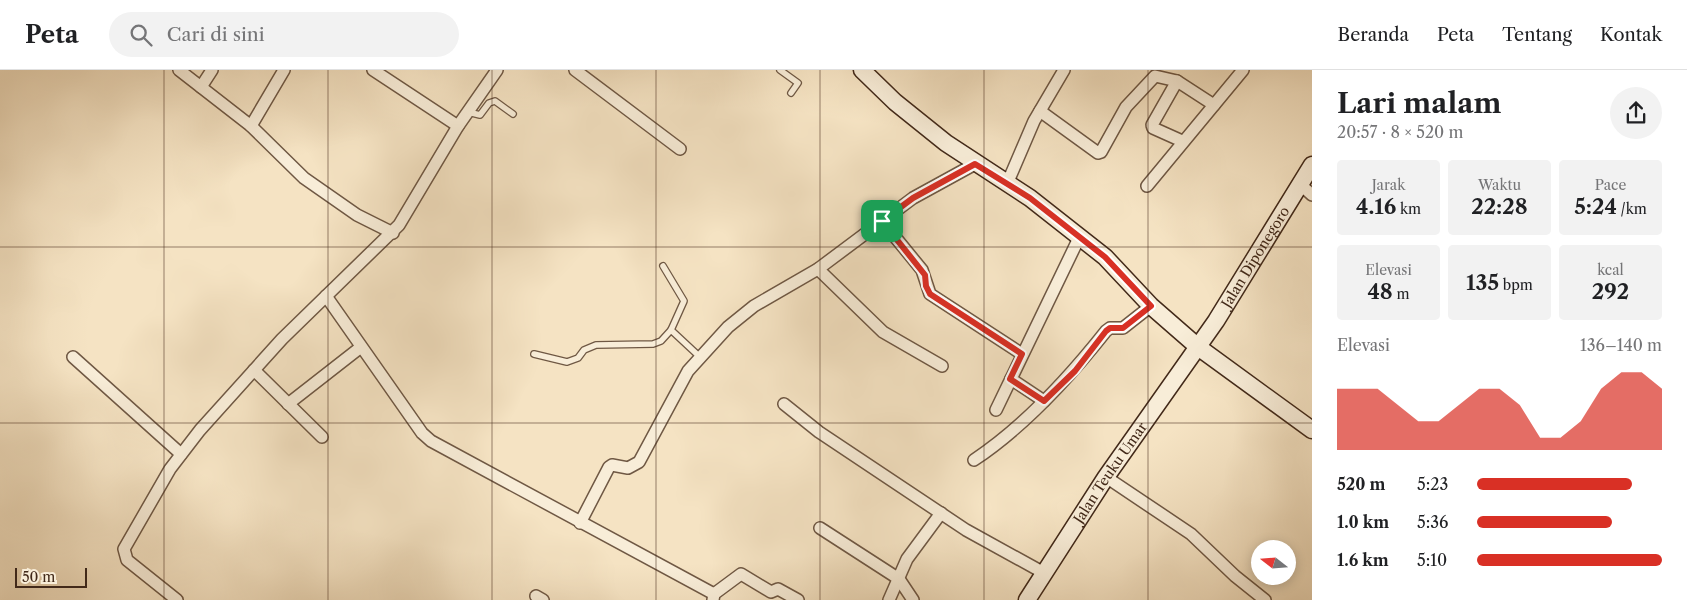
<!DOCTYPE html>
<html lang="id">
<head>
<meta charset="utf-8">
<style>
  :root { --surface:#fff; --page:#f2f2f2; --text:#202124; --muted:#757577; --line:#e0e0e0; --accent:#d93025 }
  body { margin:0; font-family:"Libre Caslon Text",serif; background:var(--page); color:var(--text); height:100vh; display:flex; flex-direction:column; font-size:19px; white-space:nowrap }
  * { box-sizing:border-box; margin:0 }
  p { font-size:16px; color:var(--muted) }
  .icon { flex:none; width:28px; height:28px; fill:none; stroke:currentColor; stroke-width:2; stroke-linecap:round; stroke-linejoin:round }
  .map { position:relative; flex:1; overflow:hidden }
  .details { display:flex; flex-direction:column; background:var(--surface); width:375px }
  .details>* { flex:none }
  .needle { width:32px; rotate:287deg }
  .buttons { position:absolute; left:1251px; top:470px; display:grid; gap:10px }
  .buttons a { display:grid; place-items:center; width:45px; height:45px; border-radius:50%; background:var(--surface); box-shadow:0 2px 12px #0003; font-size:25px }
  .scale { position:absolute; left:15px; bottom:12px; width:72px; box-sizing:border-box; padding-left:5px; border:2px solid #422919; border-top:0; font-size:14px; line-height:18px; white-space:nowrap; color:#422919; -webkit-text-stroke:4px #f8edd8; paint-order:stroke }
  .pin { position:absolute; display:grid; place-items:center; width:42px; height:42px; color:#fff; margin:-21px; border-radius:10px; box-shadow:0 2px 8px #0006 }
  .round { display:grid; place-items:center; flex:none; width:52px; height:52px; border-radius:26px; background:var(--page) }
  .summary { display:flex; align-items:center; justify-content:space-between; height:85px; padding:0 25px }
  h1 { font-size:28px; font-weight:700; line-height:38px }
  .stats { display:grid; grid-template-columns:repeat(3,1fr); gap:8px; height:85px; padding:5px 25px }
  .stats div { display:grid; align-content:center; border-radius:5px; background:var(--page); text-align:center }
  .stats b { font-size:21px; font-weight:700 }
  .stats small { font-size:14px; font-weight:400 }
  .stats p { font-size:14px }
  .chart { height:140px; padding:10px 25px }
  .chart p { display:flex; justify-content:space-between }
  .chart svg { width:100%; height:90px; margin-top:5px; fill:var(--accent); opacity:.7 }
  ul { padding:0 25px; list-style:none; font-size:16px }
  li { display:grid; grid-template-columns:80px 60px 1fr; align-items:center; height:38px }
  li i { height:12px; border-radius:6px; background:var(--accent) }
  header { display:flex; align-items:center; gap:30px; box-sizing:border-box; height:70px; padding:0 25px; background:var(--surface); border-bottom:1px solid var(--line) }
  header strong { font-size:24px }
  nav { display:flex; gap:28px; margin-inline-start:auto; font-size:18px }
  .search { width:350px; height:45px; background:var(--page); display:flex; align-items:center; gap:12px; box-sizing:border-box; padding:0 18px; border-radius:28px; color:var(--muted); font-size:19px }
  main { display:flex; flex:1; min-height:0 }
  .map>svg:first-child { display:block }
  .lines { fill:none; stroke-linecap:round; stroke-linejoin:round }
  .service-casing { stroke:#6f5844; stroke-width:8 }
  .minor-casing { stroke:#6f5844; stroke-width:14 }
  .secondary-casing { stroke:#422919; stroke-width:19 }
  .service { stroke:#f8edd8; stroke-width:5.5 }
  .minor { stroke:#f8edd8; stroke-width:11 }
  .secondary { stroke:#f8edd8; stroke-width:16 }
  .route-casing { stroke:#fff; stroke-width:10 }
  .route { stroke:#d93025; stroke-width:6 }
  .grid { fill:none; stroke:#422919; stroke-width:1; stroke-opacity:0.55 }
  .labels { text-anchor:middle; stroke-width:4.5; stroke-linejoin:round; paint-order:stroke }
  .street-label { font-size:14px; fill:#422919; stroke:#f8edd8 }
</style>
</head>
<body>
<header>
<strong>Peta</strong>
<div class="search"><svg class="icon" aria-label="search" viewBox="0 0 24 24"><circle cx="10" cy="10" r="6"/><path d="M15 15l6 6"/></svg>Cari di sini</div>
<nav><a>Beranda</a><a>Peta</a><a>Tentang</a><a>Kontak</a></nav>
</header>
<main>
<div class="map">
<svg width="1312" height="530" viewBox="0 0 1312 530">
  <rect width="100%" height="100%" fill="#f5e3c3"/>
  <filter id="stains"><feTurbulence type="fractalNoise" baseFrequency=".004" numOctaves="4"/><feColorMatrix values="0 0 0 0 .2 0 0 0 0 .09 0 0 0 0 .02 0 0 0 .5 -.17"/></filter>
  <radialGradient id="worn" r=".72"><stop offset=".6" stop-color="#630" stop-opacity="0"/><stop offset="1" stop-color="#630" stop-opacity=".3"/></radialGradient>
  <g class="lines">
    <g class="service-casing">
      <g id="service">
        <polyline points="780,0 798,13 791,23"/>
        <polyline points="468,42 480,45 489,33 495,31 513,44"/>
        <polyline points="663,196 684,231 671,260"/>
        <polyline points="534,284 567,292 578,288 584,280 596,275 653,274 661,271 671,260 700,287"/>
      </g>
    </g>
    <g class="minor-casing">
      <g id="minor">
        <polyline points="179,0 251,56 304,108 357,145 393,163"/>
        <polyline points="373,0 458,56"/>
        <polyline points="575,0 680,79"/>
        <polyline points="1177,11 1152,55 1153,58 1182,71"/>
        <polyline points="201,17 212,0"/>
        <polyline points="1040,41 1098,83 1101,82 1126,37 1155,6 1177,11 1214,35"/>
        <polyline points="251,56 284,0"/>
        <polyline points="1007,114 1034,51 1064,0"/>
        <polyline points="1301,115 1312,125"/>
        <polyline points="1147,116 1243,0"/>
        <polyline points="882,151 922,200 930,224 1022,284"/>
        <polyline points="818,199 883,262 942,296"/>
        <polyline points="326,226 422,363 431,371 714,524"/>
        <polyline points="73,287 181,384"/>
        <polyline points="254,300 322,367"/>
        <polyline points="1011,309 1044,331"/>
        <polyline points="288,334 361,277"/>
        <polyline points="784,334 819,362 966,460 1044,503"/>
        <polyline points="996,340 1079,168"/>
        <path d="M974 390C1025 356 1068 309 1106 261L1110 258H1123L1151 236"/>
        <polyline points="1106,407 1191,464 1235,506 1265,530"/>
        <polyline points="580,453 609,397 612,395 628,398 639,392 688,301 728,257 754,236 818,199 913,128 975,94"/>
        <polyline points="820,458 899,509 913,530"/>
        <polyline points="536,526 543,530"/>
        <polyline points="177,530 127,490 124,479 170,399 200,360 282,269 399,155 458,56 497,0"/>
        <polyline points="713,530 714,524 741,504 771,522 778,519 798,530"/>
        <polyline points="889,530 907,489 941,443"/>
      </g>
    </g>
    <g class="secondary-casing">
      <g id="secondary">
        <polyline points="862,0 895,32 946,73 1030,128 1105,187 1151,236 1198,277 1312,360"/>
        <path id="s1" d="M1027 530 1106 407 1216 251 1312 95"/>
      </g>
    </g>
    <use href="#service" class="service"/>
    <use href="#minor" class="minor"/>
    <use href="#secondary" class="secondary"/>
  </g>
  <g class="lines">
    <g class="route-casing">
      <polygon id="route" points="975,94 1030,128 1105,187 1151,236 1123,258 1110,258 1106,261 1075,301 1044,331 1010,309 1022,284 930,224 926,216 925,205 882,151 913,128"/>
    </g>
    <use href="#route" class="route"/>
  </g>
  <path class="grid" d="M164 0V530M328 0V530M492 0V530M656 0V530M820 0V530M984 0V530M1148 0V530M0 177H1312M0 353H1312"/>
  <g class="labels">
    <g class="street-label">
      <text dy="5" stroke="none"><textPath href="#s1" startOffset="412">Jalan Diponegoro</textPath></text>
      <text dy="5" stroke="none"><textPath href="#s1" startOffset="152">Jalan Teuku Umar</textPath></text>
    </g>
  </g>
  <rect width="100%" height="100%" filter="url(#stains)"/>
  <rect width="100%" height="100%" fill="url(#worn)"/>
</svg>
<div class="buttons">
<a><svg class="needle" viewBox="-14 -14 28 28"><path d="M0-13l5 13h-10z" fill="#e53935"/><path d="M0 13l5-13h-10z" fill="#757577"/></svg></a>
</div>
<div class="scale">50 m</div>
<div class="pin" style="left:882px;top:151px;background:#1e9e55"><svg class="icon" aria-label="arrive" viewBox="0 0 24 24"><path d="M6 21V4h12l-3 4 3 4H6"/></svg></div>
</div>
<section class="details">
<div class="summary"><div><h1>Lari malam</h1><p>20:57 · 8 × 520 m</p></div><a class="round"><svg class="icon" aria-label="share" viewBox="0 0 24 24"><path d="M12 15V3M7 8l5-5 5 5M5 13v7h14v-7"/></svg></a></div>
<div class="stats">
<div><p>Jarak</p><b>4.16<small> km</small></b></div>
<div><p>Waktu</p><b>22:28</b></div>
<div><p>Pace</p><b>5:24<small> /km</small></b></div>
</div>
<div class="stats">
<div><p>Elevasi</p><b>48<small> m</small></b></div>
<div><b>135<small> bpm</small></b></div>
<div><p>kcal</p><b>292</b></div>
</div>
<div class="chart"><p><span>Elevasi</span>136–140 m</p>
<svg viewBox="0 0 160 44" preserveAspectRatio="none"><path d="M0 44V14L10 14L20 14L30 22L40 30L50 30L60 22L70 14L80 14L90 22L100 38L110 38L120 30L130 14L140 6L150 6L160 14V44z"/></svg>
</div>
<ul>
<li><b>520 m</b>5:23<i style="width:84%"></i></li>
<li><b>1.0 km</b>5:36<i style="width:73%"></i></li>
<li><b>1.6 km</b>5:10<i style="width:100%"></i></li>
</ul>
</section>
</main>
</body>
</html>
